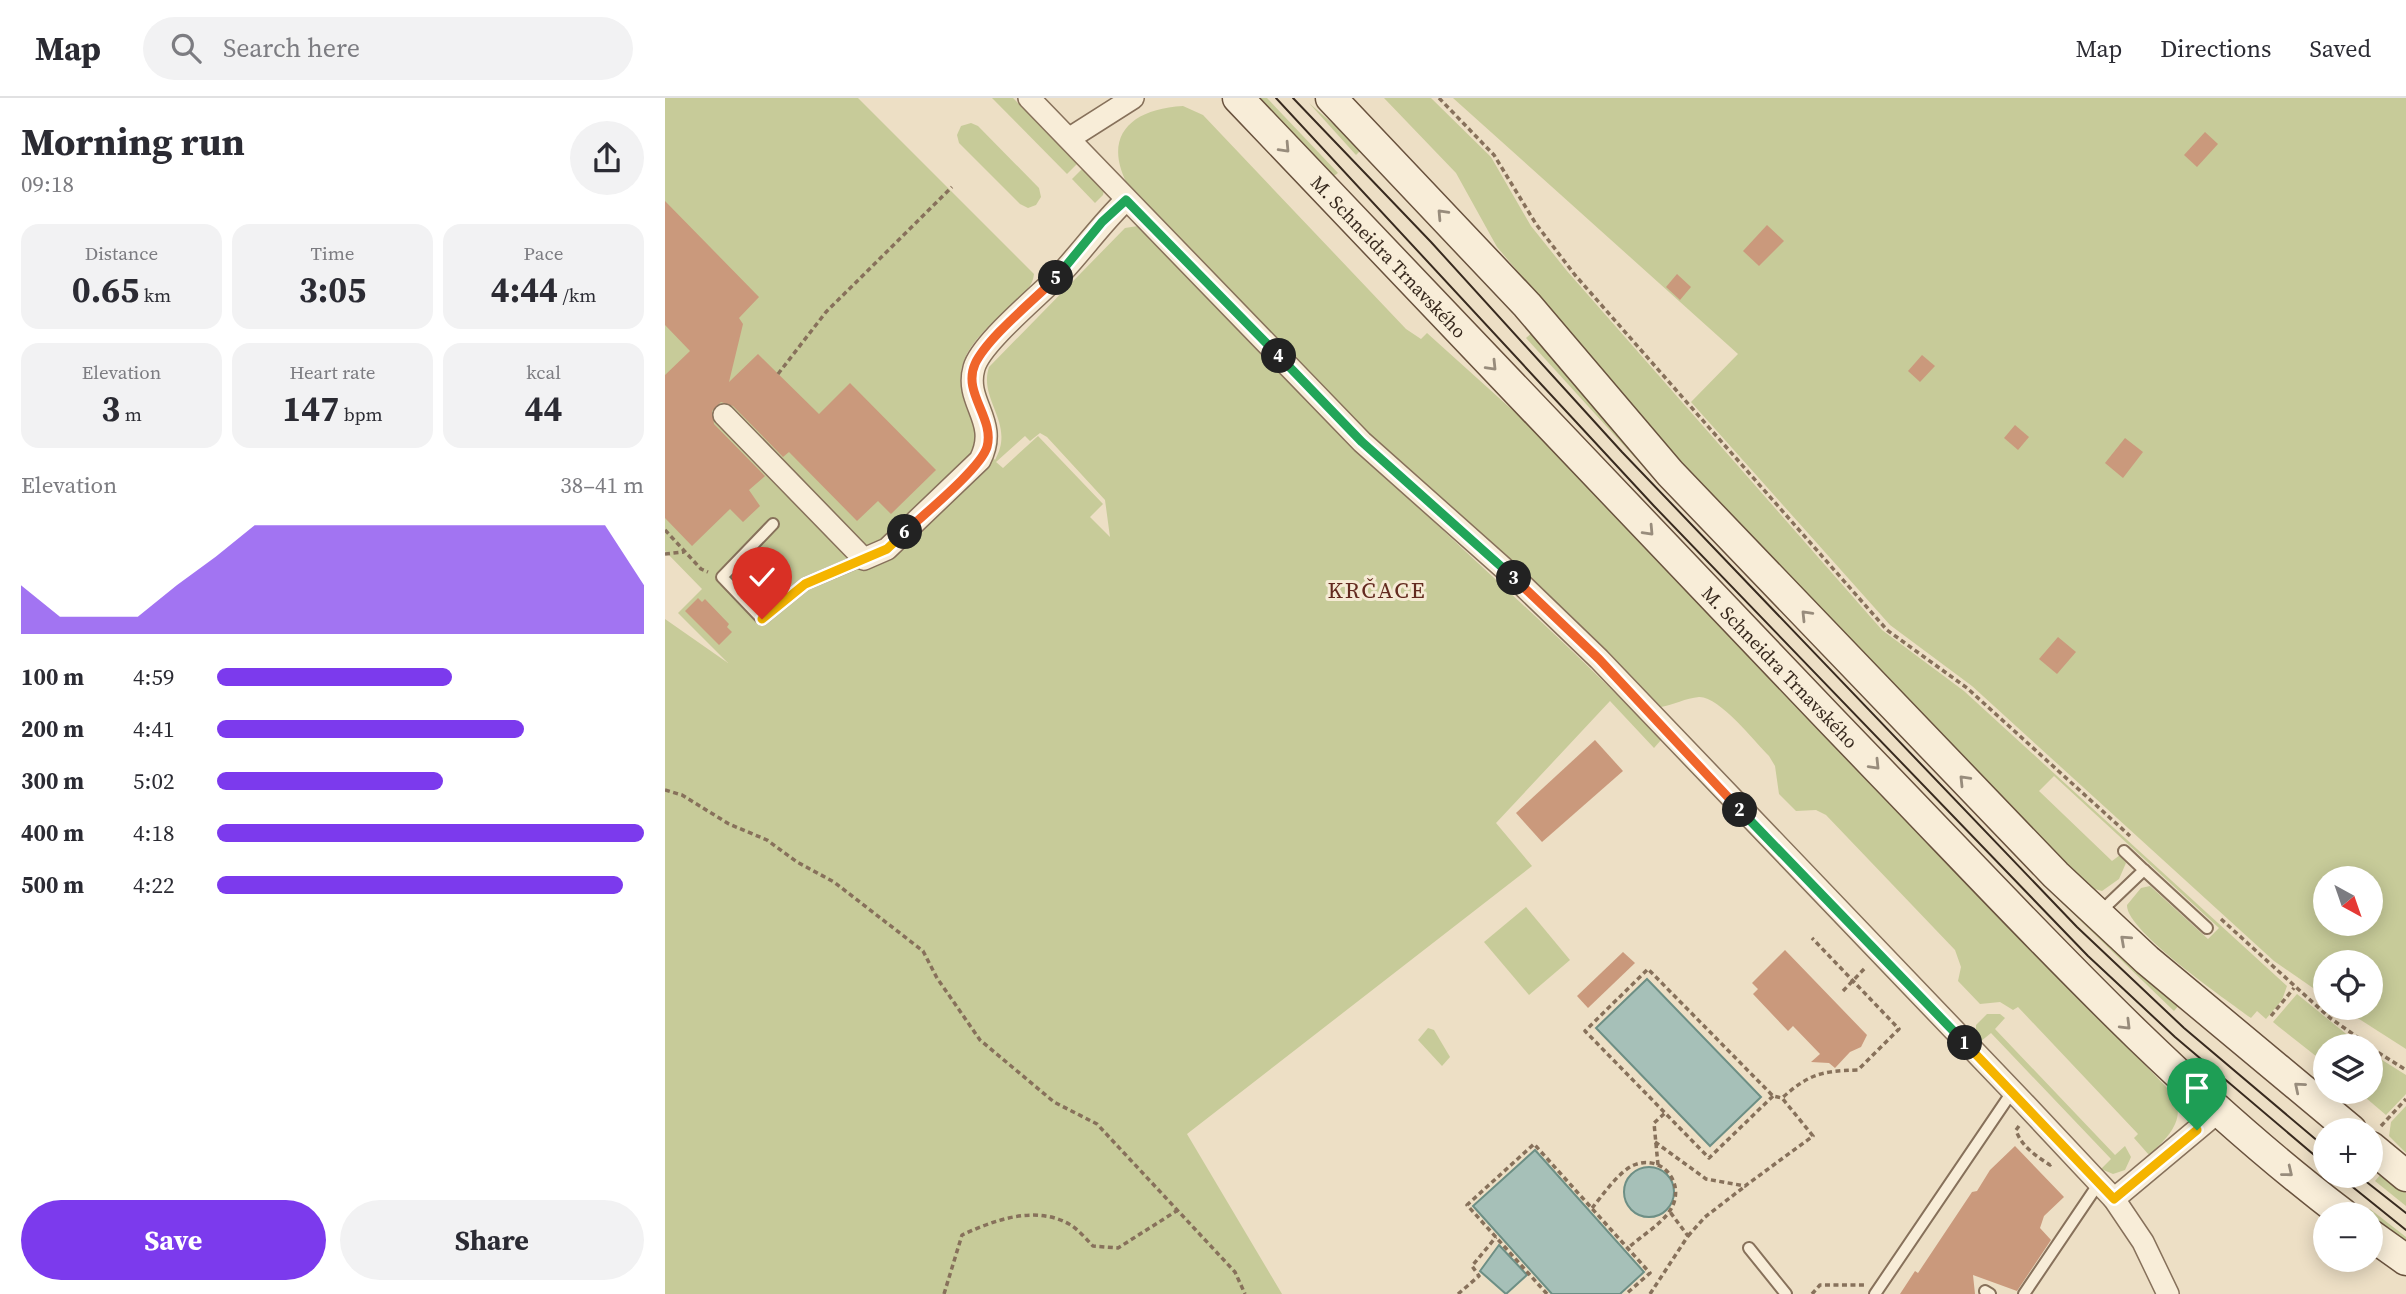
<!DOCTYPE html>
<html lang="en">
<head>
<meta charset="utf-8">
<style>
  :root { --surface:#fff; --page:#f2f2f3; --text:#2b2b33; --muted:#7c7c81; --line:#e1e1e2; --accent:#7c3aed }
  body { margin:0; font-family:"Source Serif 4",serif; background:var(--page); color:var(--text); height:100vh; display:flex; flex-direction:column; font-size:26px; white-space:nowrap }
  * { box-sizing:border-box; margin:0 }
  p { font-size:23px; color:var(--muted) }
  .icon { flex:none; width:38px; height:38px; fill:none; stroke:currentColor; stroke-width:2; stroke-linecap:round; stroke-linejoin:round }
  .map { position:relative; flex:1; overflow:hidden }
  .details { display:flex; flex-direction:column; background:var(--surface); width:665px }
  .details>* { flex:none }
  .needle { width:46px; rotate:140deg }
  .fabs { position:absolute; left:1648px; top:768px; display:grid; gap:14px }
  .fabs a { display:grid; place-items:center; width:70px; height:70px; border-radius:50%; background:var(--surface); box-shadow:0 4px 18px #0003; font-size:35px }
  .pin { position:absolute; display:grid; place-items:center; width:60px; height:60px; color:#fff; margin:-72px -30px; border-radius:50% 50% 50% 0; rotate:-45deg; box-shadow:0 0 7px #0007 }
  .pin .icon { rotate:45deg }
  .km { position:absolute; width:35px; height:35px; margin:-18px; border-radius:50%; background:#222; color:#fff; font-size:19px; line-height:35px; text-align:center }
  .round { display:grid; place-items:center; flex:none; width:74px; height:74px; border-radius:37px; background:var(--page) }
  .summary { display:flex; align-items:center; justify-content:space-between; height:119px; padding:0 21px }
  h1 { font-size:38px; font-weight:700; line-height:52px }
  .metrics { display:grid; grid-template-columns:repeat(3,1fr); gap:10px; height:119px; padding:7px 21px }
  .metrics div { display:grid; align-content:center; border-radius:18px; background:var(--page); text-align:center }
  .metrics b { font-size:35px; font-weight:700 }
  .metrics small { font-size:19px; font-weight:400 }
  .metrics p { font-size:19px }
  .chart { height:196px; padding:14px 21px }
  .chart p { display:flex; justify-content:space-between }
  .chart svg { width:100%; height:126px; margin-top:7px; fill:var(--accent); opacity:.7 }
  .cta { display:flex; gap:14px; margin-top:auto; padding:14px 21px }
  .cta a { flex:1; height:80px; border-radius:42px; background:var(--accent); color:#fff; font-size:28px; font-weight:700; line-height:80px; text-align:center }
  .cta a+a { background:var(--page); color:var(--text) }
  ul { padding:0 21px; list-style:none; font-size:23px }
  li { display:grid; grid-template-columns:112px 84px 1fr; align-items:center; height:52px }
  li i { height:18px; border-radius:9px; background:var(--accent) }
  header { display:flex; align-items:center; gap:42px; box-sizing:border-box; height:98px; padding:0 35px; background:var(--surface); border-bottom:2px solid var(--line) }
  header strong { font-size:33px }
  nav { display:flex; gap:38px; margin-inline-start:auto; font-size:24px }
  .search { width:490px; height:63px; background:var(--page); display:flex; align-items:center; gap:18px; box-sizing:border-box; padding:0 24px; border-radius:38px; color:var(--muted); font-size:26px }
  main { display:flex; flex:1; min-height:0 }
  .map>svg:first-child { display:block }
  .green { fill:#c7cb99; fill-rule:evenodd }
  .water { fill:#a6c0b8; stroke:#6d8f85; stroke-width:2 }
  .building { fill:#ca997c }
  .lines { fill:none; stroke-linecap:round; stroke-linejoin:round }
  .service-casing { stroke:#87715b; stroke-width:14 }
  .minor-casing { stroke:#87715b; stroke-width:24 }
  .secondary-casing { stroke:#69523e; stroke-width:33 }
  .path { stroke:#87715b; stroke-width:3.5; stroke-dasharray:5 3.5; stroke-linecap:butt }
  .service { stroke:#f8edd8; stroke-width:10 }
  .minor { stroke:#f8edd8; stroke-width:21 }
  .secondary { stroke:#f8edd8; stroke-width:30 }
  .tram { stroke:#382a1f; stroke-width:2 }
  .oneway { stroke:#988c7c }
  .split-1-casing { stroke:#fff; stroke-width:14 }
  .split-2-casing { stroke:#fff; stroke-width:14 }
  .split-3-casing { stroke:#fff; stroke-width:14 }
  .split-4-casing { stroke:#fff; stroke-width:14 }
  .split-5-casing { stroke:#fff; stroke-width:14 }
  .split-6-casing { stroke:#fff; stroke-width:14 }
  .split-7-casing { stroke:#fff; stroke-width:14 }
  .split-1 { stroke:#f5b400; stroke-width:9 }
  .split-2 { stroke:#22a559; stroke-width:9 }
  .split-3 { stroke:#f0652b; stroke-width:9 }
  .split-4 { stroke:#22a559; stroke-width:9 }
  .split-5 { stroke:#22a559; stroke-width:9 }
  .split-6 { stroke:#f0652b; stroke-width:9 }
  .split-7 { stroke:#f5b400; stroke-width:9 }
  .labels { text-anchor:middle; stroke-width:6; stroke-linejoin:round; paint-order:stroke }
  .street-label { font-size:19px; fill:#382a1f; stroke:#f5ead4 }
  .quarter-label { font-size:23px; letter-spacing:2px; fill:#632a1f; stroke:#f5ead4 }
</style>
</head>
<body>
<header>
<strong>Map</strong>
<div class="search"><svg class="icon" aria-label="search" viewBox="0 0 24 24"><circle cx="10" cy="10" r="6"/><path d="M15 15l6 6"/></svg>Search here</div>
<nav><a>Map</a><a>Directions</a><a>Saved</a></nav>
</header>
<main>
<section class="details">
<div class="summary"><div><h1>Morning run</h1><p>09:18</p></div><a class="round"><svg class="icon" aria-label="share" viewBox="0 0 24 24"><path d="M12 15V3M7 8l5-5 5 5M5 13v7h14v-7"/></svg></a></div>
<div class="metrics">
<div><p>Distance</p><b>0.65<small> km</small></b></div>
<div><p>Time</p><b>3:05</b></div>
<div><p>Pace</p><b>4:44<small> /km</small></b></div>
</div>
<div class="metrics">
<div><p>Elevation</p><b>3<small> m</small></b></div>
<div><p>Heart rate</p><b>147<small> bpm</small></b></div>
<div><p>kcal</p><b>44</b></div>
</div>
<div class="chart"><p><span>Elevation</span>38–41 m</p>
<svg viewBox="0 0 160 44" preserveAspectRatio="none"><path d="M0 44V27L10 38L20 38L30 38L40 27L50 17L60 6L70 6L80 6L90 6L100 6L110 6L120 6L130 6L140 6L150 6L160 27V44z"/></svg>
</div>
<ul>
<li><b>100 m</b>4:59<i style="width:55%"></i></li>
<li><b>200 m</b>4:41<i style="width:72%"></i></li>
<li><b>300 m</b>5:02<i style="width:53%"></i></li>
<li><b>400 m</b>4:18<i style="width:100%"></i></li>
<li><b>500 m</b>4:22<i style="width:95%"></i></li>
</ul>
<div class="cta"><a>Save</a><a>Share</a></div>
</section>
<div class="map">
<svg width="1741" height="1196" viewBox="0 0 1741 1196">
  <rect width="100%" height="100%" fill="#eddfc5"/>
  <g class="green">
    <path d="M0 0H193L369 176C368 188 359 195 351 202 314 239 279 260 304 316 314 339 313 343 330 362 351 325 313 303 324 269L460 130 473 128 480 132C567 222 653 313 744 400 828 481 916 557 996 642L989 650 945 603 831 725 867 768 522 1036 617 1196H0V521L63 565 13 515 37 491 0 453ZM375 335 382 339 440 402 445 439 425 419 438 406 373 338 338 370 331 364 360 338 365 343Z"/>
    <polygon points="327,0 348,0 413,65 402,76"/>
    <polygon points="591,0 602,0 673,75 666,80"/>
    <path d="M719 0H766L826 59 866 128 902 173 1217 532 1299 593 1622 888 1617 902 1601 921 1592 913 1586 920C1562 902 1461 833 1462 807L1476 790 1485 788 1543 841 1554 830 1389 678 1374 693 1447 763 1455 757 1461 765 1454 781 1437 793 1426 790 1410 778 994 340 832 149 791 75Z"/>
    <path d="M788 0H1741V951L1677 910H1706V864H1661V899L1609 863 1307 588 1225 527 1026 304 1073 256ZM1661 780H1706V826H1661Z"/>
    <polygon points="644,5 697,51 691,57"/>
    <path d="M518 8 538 17 741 231 756 241 762 235 864 327 1506 994C1524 1019 1503 1040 1484 1057L1469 1040 1473 1036 1353 909 1348 912 1335 904 1315 906 1293 883 1296 869 1290 852 1161 717 1151 712 1131 713 1114 696 1110 668 1104 658C1090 644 1054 598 1034 599 1021 600 1008 607 996 609L987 601 888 502 721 353 466 93C435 41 463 11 518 8Z"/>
    <polygon points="306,25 313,28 374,90 376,99 371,107 363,110 355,106 294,45 292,37 296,28"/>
    <polygon points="418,70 439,92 438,97 430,105 407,81"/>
    <polygon points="869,233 986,372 983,374 861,240"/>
    <polygon points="1398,802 1514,907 1509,913 1396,804"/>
    <polygon points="861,809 905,862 864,897 819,844"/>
    <polygon points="1632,896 1696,948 1661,948 1661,966 1614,929 1608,924"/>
    <polygon points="1322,916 1335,916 1340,920 1330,931 1450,1057 1460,1048 1466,1059 1460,1072 1448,1076 1436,1071 1446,1061 1326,935 1315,944 1311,939 1311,927"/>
    <polygon points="763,930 769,932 785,959 777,968 753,942"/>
    <polygon points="1706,955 1741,977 1741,996 1721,1017 1694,994 1706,994"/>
    <polygon points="1741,1008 1741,1055 1724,1038 1726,1024"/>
    <polygon points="1717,1075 1741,1095 1741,1108 1710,1083"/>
    <polygon points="1705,1111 1741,1139 1741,1146 1706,1120 1706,1116 1700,1116"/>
  </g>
  <g class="water">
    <polygon points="982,881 1096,999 1045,1048 931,930"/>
    <polygon points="870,1052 979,1174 955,1196 887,1196 808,1108"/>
    <circle cx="984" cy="1094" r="25"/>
    <polygon points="834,1147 862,1177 841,1196 815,1173"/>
  </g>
  <g class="building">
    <polygon points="1540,34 1553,46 1532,69 1519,57"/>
    <polygon points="0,103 94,199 74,220 78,226 64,284 93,256 154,316 185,285 271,372 226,416 213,403 192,423 124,354 118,359 68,308 56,304 47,313 49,326 100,378 84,392 95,408 78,424 65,411 27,448 0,420 0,277 25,253 0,227"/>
    <polygon points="1102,127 1119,143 1094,168 1078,153"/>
    <polygon points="1012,176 1026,189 1015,202 1001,189"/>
    <polygon points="1257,257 1270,268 1255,284 1243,273"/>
    <polygon points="1350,327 1364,339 1353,352 1339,340"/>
    <polygon points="1460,340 1478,354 1458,380 1440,365"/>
    <polygon points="33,500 37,504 40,501 64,526 62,529 67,534 54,547 20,513"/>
    <polygon points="1393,539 1411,554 1392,576 1374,561"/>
    <polygon points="930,642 958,673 877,744 851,715"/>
    <polygon points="1120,852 1202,937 1196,949 1185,954 1170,970 1164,965 1146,964 1155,956 1128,928 1123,933 1088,896 1093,891 1087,885"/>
    <polygon points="958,854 970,865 923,910 912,898"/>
    <polygon points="1350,1048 1399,1099 1379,1118 1375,1130 1386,1142 1352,1193 1308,1177 1310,1196 1235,1196 1250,1173 1253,1175 1307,1094 1312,1093 1325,1072"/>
  </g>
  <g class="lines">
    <g class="service-casing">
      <g id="service">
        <polyline points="108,426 57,479 97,521 140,486 199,461"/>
        <polyline points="1479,772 1542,830"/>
        <polyline points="1434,815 1479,772 1459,753"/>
        <polyline points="1084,1150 1121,1196"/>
        <polyline points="1320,1193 1325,1196"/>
        <polyline points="1210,1196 1347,994"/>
        <polyline points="1359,1196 1434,1085"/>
      </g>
    </g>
    <g class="minor-casing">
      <g id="minor">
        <polyline points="364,0 697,344 852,482 934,561 1357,1003 1449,1101 1478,1144 1503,1196"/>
        <polyline points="405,40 468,0"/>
        <path d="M59 317 199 461 222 451 315 362C335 323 299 305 309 270 316 244 379 194 400 171 421 148 438 124 461 102"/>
        <polyline points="1449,1101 1553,1014"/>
      </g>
    </g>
    <g class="secondary-casing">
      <g id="secondary">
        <path id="s1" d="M573 0C785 223 997 447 1211 669 1361 824 1506 985 1678 1116"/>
        <polyline points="666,0 862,207 1005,375 1391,777 1482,862 1686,1032"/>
        <polyline points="1706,1049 1741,1078"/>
        <polyline points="1706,1137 1741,1162"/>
      </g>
    </g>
    <g class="path">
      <polyline points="774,0 829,57 871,126 910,177 1222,532 1302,590 1465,738"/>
      <polyline points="113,276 161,214 287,89"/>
      <polyline points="0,432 36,471 43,474"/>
      <polyline points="0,456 19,454"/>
      <polyline points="0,692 17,697 64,726 102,742 132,764 169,784 258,853 272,880 315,942 389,1004 432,1026 570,1174 580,1196"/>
      <polyline points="1556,821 1665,920 1705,948"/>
      <polyline points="1178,893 1200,870"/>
      <polyline points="1606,918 1629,890"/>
      <polyline points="1706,950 1741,972"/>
      <path d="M1108 998 1044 1060 920 933 983 871 1108 998 1117 1000C1144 976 1156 973 1193 972L1234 931 1147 840"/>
      <path d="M1354 1028 1351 1032C1356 1048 1371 1058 1385 1067L1388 1064"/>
      <polyline points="1716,1028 1741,1001"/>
      <polyline points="990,1044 1041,1081 1080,1088 1148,1038 1117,1000"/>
      <polyline points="993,1067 989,1025 1000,1015"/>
      <path d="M927 1110C938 1097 953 1074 969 1067 998 1055 1023 1088 1004 1114 995 1127 975 1139 963 1150"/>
      <polyline points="1023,1138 1040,1119 1079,1089"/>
      <path d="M279 1196 297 1137C329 1122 370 1107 404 1126 413 1131 421 1141 428 1148L453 1150 513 1112"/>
      <polyline points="793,1196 814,1178 807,1168 831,1139"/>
      <polyline points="882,1196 802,1107 869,1046 985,1175 961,1196"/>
      <polyline points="985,1196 1023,1138 1005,1114"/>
      <polyline points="1147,1196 1155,1187 1199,1187"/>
    </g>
    <use href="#service" class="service"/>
    <use href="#minor" class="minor"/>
    <use href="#secondary" class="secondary"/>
    <g class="tram">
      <polyline points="611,0 989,408 1423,858 1510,939 1661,1067"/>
      <polyline points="628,0 766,144 957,354 1412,829 1519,930 1661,1050"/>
      <polyline points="1674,1078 1741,1132"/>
      <polyline points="1694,1078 1741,1115"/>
    </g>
  </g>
  <defs><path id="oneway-chevron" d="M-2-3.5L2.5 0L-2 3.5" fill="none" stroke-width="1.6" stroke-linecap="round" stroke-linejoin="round" transform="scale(1.75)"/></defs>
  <g class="oneway">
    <use href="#oneway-chevron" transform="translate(620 50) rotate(47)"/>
    <use href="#oneway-chevron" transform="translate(777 116) rotate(-133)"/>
    <use href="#oneway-chevron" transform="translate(827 268) rotate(46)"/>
    <use href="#oneway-chevron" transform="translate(984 433) rotate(47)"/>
    <use href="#oneway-chevron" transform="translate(1141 517) rotate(-134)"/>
    <use href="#oneway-chevron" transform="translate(1210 667) rotate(46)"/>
    <use href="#oneway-chevron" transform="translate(1299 682) rotate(-134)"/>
    <use href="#oneway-chevron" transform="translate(1460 842) rotate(-138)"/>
    <use href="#oneway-chevron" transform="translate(1461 927) rotate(45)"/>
    <use href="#oneway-chevron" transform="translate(1634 989) rotate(-140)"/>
    <use href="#oneway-chevron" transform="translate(1623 1074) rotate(39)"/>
  </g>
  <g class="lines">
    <g class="split-1-casing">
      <polyline id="split-1" points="1300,945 1449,1101 1532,1032"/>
    </g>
    <g class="split-2-casing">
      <polyline id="split-2" points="1075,712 1300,945"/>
    </g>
    <g class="split-3-casing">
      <polyline id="split-3" points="849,480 934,561 1075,712"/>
    </g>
    <g class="split-4-casing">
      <polyline id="split-4" points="614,258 697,344 849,480"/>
    </g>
    <g class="split-5-casing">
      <polyline id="split-5" points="391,180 437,124 461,102 614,258"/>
    </g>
    <g class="split-6-casing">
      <path id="split-6" d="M240 434C258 417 316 370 322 349 330 320 297 295 310 266 322 240 369 202 391 180"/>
    </g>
    <g class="split-7-casing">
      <polyline id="split-7" points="97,521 140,486 222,451 240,434"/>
    </g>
    <use href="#split-1" class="split-1"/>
    <use href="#split-2" class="split-2"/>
    <use href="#split-3" class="split-3"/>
    <use href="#split-4" class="split-4"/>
    <use href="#split-5" class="split-5"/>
    <use href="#split-6" class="split-6"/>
    <use href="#split-7" class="split-7"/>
  </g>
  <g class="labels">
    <g class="street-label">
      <text dy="7" stroke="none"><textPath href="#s1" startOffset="219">M. Schneidra Trnavského</textPath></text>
      <text dy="7" stroke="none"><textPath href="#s1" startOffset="786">M. Schneidra Trnavského</textPath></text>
    </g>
    <g class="quarter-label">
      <text x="712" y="500">KRČACE</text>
    </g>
  </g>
</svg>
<div class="fabs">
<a><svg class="needle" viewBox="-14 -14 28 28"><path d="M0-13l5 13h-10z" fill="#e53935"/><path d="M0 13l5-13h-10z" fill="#7c7c81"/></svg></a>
<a><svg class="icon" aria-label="locate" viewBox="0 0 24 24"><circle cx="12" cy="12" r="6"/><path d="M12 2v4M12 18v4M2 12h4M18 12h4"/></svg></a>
<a><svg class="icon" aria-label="layers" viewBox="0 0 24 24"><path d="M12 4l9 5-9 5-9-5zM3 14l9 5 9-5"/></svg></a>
<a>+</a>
<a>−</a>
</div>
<div class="pin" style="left:1532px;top:1032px;background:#1e9e55"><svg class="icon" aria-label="arrive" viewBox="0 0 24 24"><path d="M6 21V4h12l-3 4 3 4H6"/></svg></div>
<div class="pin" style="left:97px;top:521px;background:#d93025"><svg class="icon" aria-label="check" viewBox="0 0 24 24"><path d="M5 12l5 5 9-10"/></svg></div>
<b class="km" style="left:1300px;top:945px">1</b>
<b class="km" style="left:1075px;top:712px">2</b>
<b class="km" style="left:849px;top:480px">3</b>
<b class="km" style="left:614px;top:258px">4</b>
<b class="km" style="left:391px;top:180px">5</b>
<b class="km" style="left:240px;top:434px">6</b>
</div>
</main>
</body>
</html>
